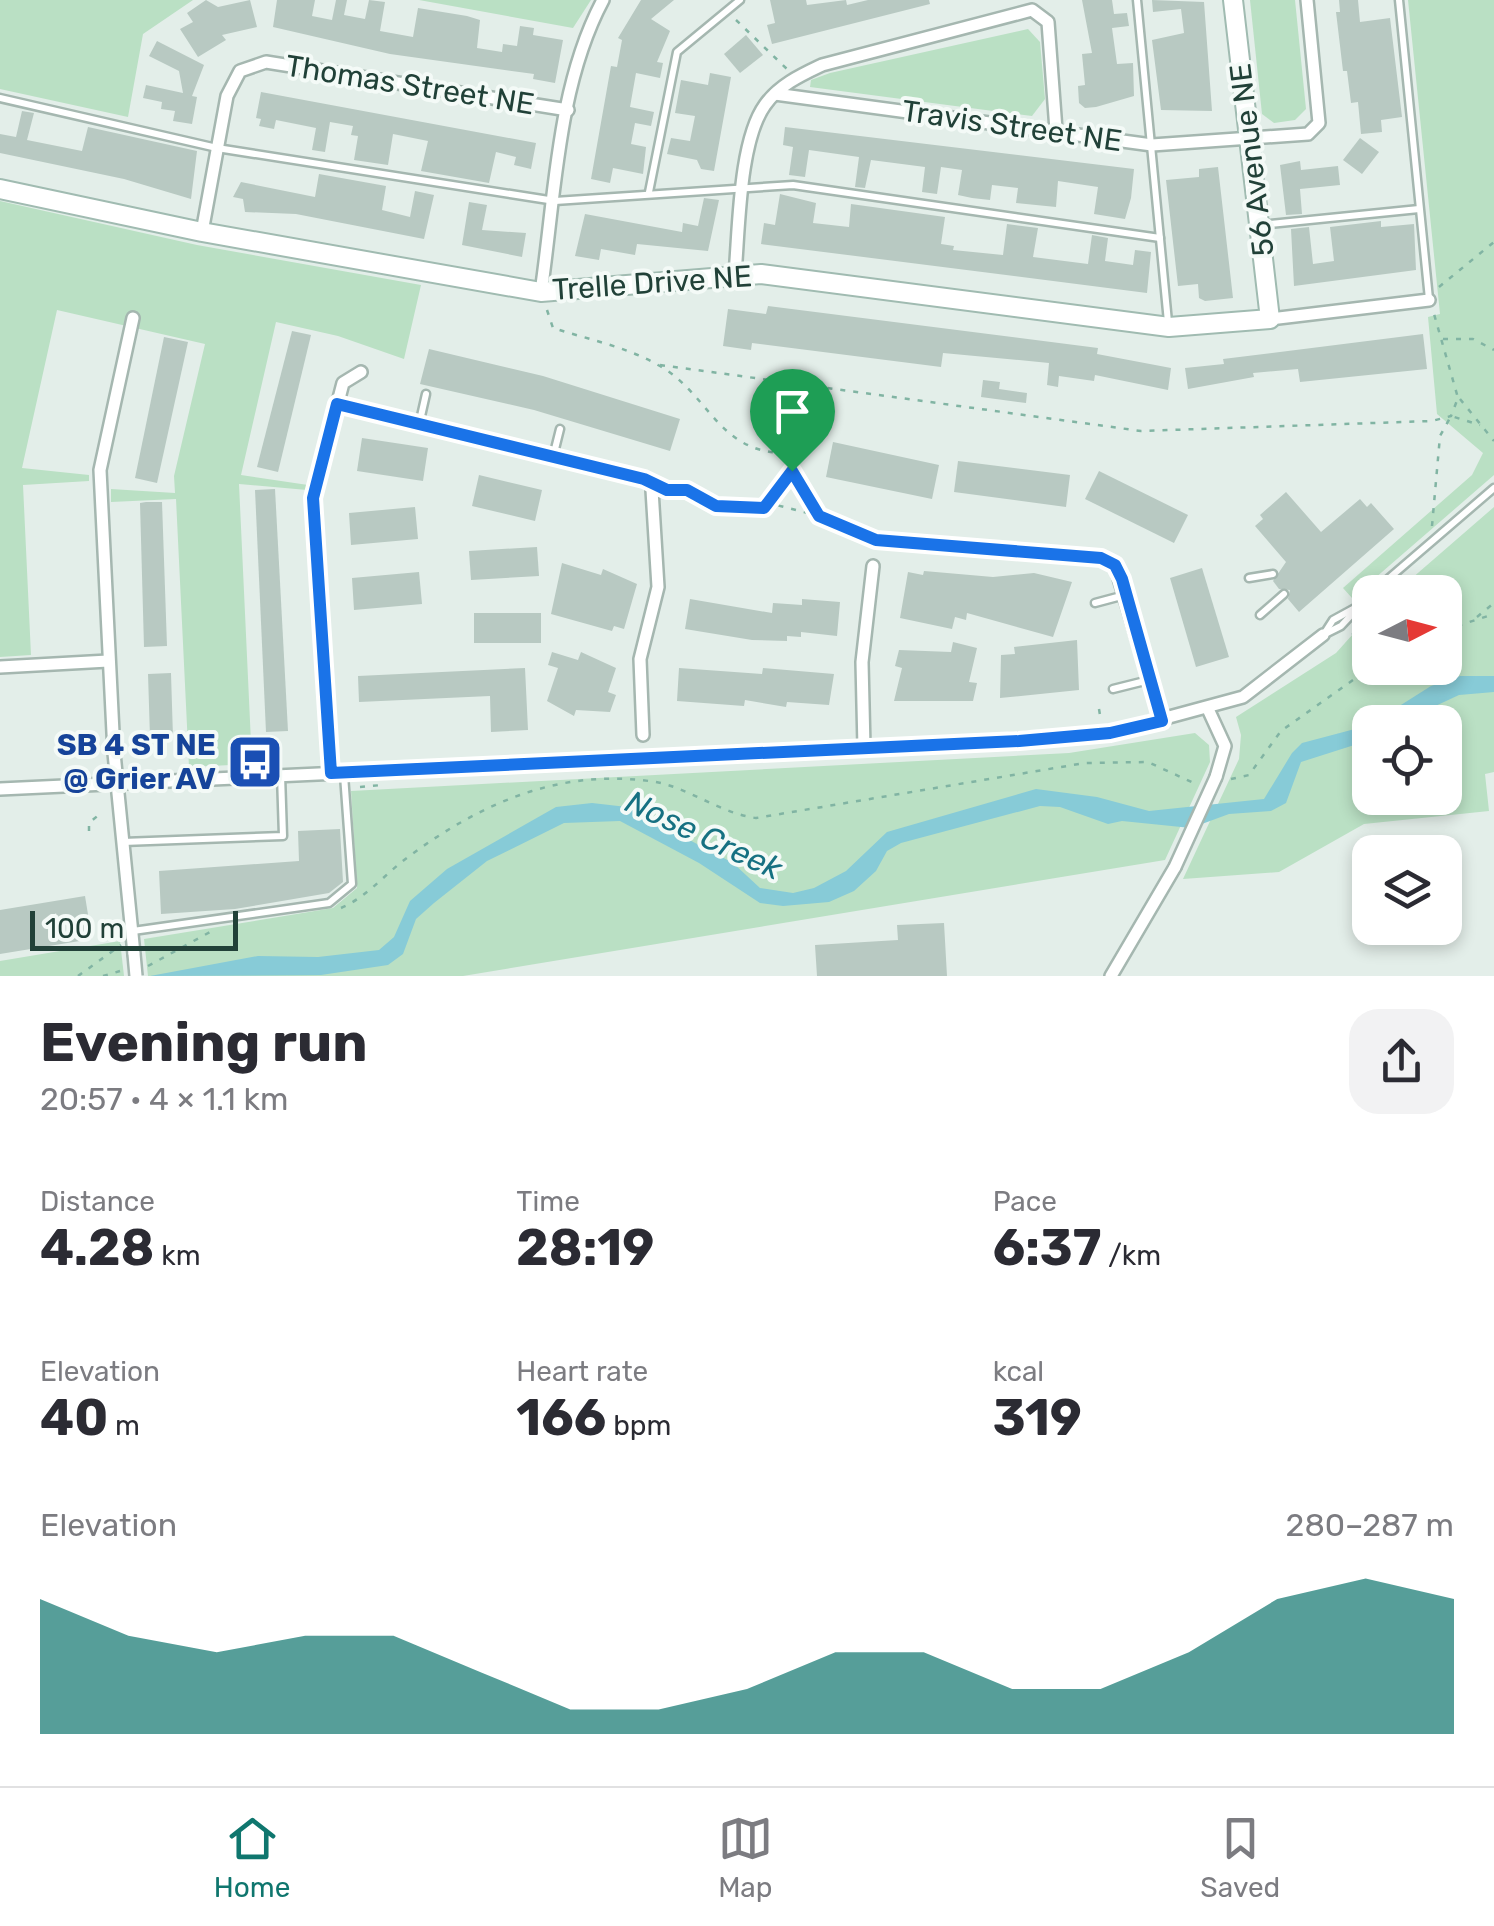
<!DOCTYPE html>
<html lang="en">
<head>
<meta charset="utf-8">
<style>
  :root { --surface:#fff; --page:#f2f2f3; --text:#2b2b33; --muted:#7c7c81; --line:#e1e1e2; --accent:#0f766e }
  body { margin:0; font-family:Rubik,sans-serif; background:var(--page); color:var(--text); height:100vh; display:flex; flex-direction:column; font-size:38px; white-space:nowrap }
  * { box-sizing:border-box; margin:0 }
  p { font-size:32px; color:var(--muted) }
  .icon { flex:none; width:55px; height:55px; fill:none; stroke:currentColor; stroke-width:2; stroke-linecap:round; stroke-linejoin:round }
  .map { position:relative; height:976px; overflow:hidden }
  .side { display:flex; flex-direction:column; background:var(--surface); flex:1 }
  .side>* { flex:none }
  .needle { width:65px; rotate:84deg }
  .buttons { position:absolute; left:1352px; top:575px; display:grid; gap:20px }
  .buttons a { display:grid; place-items:center; width:110px; height:110px; border-radius:20px; background:var(--surface); box-shadow:0 5px 15px #0003; font-size:50px }
  .scale { position:absolute; left:30px; bottom:25px; width:208px; box-sizing:border-box; padding-left:10px; border:5px solid #214138; border-top:0; font-size:28px; line-height:35px; white-space:nowrap; color:#214138; -webkit-text-stroke:8px #f4faf7; paint-order:stroke }
  .pin { position:absolute; display:grid; place-items:center; width:85px; height:85px; color:#fff; margin:-102px -42px; border-radius:50% 50% 50% 0; rotate:-45deg; box-shadow:0 0 10px #0007 }
  .pin .icon { rotate:45deg }
  .round { display:grid; place-items:center; flex:none; width:105px; height:105px; border-radius:30px; background:var(--page) }
  .summary { display:flex; align-items:center; justify-content:space-between; height:170px; padding:0 40px }
  h1 { font-size:55px; font-weight:700; line-height:75px }
  .stats { display:grid; grid-template-columns:repeat(3,1fr); gap:15px; height:170px; padding:10px 40px }
  .stats div { display:grid; align-content:center }
  .stats b { font-size:50px; font-weight:700 }
  .stats small { font-size:28px; font-weight:400 }
  .stats p { font-size:28px }
  .chart { height:280px; padding:20px 40px }
  .chart p { display:flex; justify-content:space-between }
  .chart svg { width:100%; height:180px; margin-top:10px; fill:var(--accent); opacity:.7 }
  .menu { display:flex; justify-content:space-around; align-items:center; height:140px; border-top:2px solid var(--line); background:var(--surface); font-size:28px; color:var(--muted) }
  .menu a { display:grid; justify-items:center; gap:5px }
  .menu .active { color:var(--accent) }
  .map>svg:first-child { display:block }
  .green { fill:#bae0c4; fill-rule:evenodd }
  .water { fill:#87cbd7 }
  .building { fill:#b8c9c2 }
  .lines { fill:none; stroke-linecap:round; stroke-linejoin:round }
  .lane-casing { stroke:#a5b7b0; stroke-width:11 }
  .street-casing { stroke:#a5b7b0; stroke-width:16 }
  .secondary-casing { stroke:#a0bbb1; stroke-width:22 }
  .path { stroke:#81b4a3; stroke-width:2.5; stroke-dasharray:5 8; stroke-linecap:butt }
  .lane { stroke:#fff; stroke-width:6 }
  .street { stroke:#fff; stroke-width:11 }
  .secondary { stroke:#fff; stroke-width:18 }
  .street-bridge-casing { stroke:#a5b7b0; stroke-width:16; stroke-linecap:butt }
  .street-bridge { stroke:#fff; stroke-width:11 }
  .route-casing { stroke:#fff; stroke-width:20 }
  .route { stroke:#1a73e8; stroke-width:12 }
  .labels { text-anchor:middle; stroke-width:8; stroke-linejoin:round; paint-order:stroke }
  .street-label { font-size:30px; fill:#214138; stroke:#f4faf7 }
  .transit-label { font-size:30px; font-weight:bold; fill:#164399; stroke:#f4faf7; text-anchor:end }
  .water-label { font-size:32px; font-style:italic; fill:#167182; stroke:#f4faf7 }
</style>
</head>
<body>
<div class="map">
<svg width="1494" height="976" viewBox="0 0 1494 976">
  <rect width="100%" height="100%" fill="#e3eee9"/>
  <g class="green">
    <polygon points="0,0 193,0 143,34 128,117 0,89"/>
    <polygon points="419,0 591,0 573,28"/>
    <polygon points="1250,0 1295,0 1306,109 1295,120 1274,123 1262,114"/>
    <polygon points="1408,0 1494,0 1494,475 1352,598 1343,588 1472,475 1483,453 1437,414 1428,317 1440,314"/>
    <polygon points="1028,29 1040,42 1045,99 1032,116 810,87 811,80 830,73"/>
    <polygon points="0,201 197,245 421,285 404,359 338,336 276,322 241,475 308,485 307,490 239,484 252,764 189,767 176,499 111,502 111,489 175,493 174,476 205,344 57,310 22,468 89,475 89,481 23,485 31,655 0,657"/>
    <path d="M1494 507V772L1485 774 1489 811 1364 824 1279 872 1183 879 1239 759 1241 735 1236 717 1336 653 1370 615V668H1445V592H1396ZM1370 722H1445V798H1370Z"/>
    <polygon points="1195,733 1209,745 1210,762 1165,860 463,976 148,976 144,939 333,908 357,888 351,791 1069,753"/>
    <polygon points="120,941 124,976 0,976 0,961"/>
  </g>
  <g class="water">
    <polygon points="1460,676 1494,676 1494,692 1459,695 1401,722 1374,722 1431,686"/>
    <polygon points="1370,725 1370,740 1301,762 1286,803 1271,811 1229,814 1191,828 1122,821 1108,824 1060,807 1040,806 901,843 887,851 876,871 854,891 829,902 783,906 760,903 699,863 620,821 564,823 487,861 434,903 416,919 403,954 388,965 321,975 150,976 258,956 318,957 379,950 394,937 410,901 447,869 556,807 592,803 627,807 733,863 760,888 793,893 814,888 846,871 887,832 1036,789 1097,797 1149,811 1264,799 1292,753 1302,743"/>
  </g>
  <g class="building">
    <polygon points="206,0 218,7 250,0 257,27 222,35 226,40 198,57 180,29 193,22 187,13"/>
    <polygon points="277,0 315,0 312,16 332,20 336,0 347,0 344,15 365,19 369,0 385,2 380,31 413,37 418,8 467,16 480,20 477,48 502,52 503,44 517,46 520,26 534,28 533,35 563,40 555,83 533,79 534,74 390,54 273,27"/>
    <polygon points="641,0 674,0 651,19 670,31 657,62 663,63 660,78 636,73 630,107 654,112 651,126 635,123 631,144 646,147 643,174 613,168 610,183 591,179 611,66 617,67 622,40 618,38"/>
    <polygon points="770,0 806,0 807,5 846,0 847,5 868,0 929,0 930,4 772,44 767,25 775,23"/>
    <polygon points="1082,0 1112,0 1114,14 1127,13 1129,26 1112,28 1117,64 1133,63 1134,96 1096,107 1085,108 1079,103 1078,86 1085,85 1082,54 1092,53"/>
    <polygon points="1152,0 1204,2 1212,111 1161,110 1152,40 1184,33 1181,9 1153,12"/>
    <polygon points="1339,0 1358,0 1360,22 1390,18 1402,117 1381,120 1382,132 1361,134 1358,102 1351,103 1347,71 1343,71 1336,12 1340,12"/>
    <polygon points="746,35 763,55 740,73 724,54"/>
    <polygon points="157,41 204,65 192,96 197,97 192,124 173,121 175,111 161,109 162,102 143,98 146,85 183,93 179,71 149,56"/>
    <polygon points="710,73 731,77 714,171 701,169 697,160 667,154 671,138 690,141 695,116 675,113 681,80 708,85"/>
    <polygon points="261,92 536,143 531,169 514,165 516,157 496,152 489,183 421,171 428,141 393,134 388,165 354,160 358,136 351,135 353,126 330,122 325,152 312,150 316,128 276,120 274,129 259,126 261,119 256,118"/>
    <polygon points="22,111 34,113 27,140 82,151 88,127 197,151 191,199 124,179 0,153 0,134 16,137"/>
    <polygon points="785,127 1134,169 1131,198 1125,219 1094,214 1098,187 1058,181 1056,207 1016,203 1018,188 992,185 990,200 972,198 958,195 962,170 941,167 937,194 922,192 925,167 871,160 865,188 855,187 859,157 809,150 805,177 789,175 793,147 783,145"/>
    <polygon points="1360,138 1379,152 1362,174 1343,160"/>
    <polygon points="1300,161 1301,170 1338,166 1340,185 1300,189 1302,214 1286,215 1280,165"/>
    <polygon points="1218,167 1233,298 1205,301 1199,298 1198,284 1178,286 1166,180 1199,177 1199,169"/>
    <polygon points="319,174 386,186 382,210 410,217 415,191 434,195 424,239 296,214 245,212 243,199 233,197 241,182 315,197"/>
    <polygon points="780,194 816,203 813,223 849,227 851,204 945,217 941,244 954,246 953,250 1003,255 1007,224 1038,228 1033,257 1088,264 1092,235 1108,238 1105,261 1133,265 1135,250 1151,252 1147,293 761,244 764,223 775,225"/>
    <polygon points="704,198 719,200 708,251 637,244 635,255 601,249 599,260 575,256 585,214 682,232 683,223 698,226"/>
    <polygon points="469,202 487,205 482,230 526,233 522,257 462,245"/>
    <polygon points="1381,221 1381,227 1414,224 1416,270 1294,286 1291,229 1309,227 1313,264 1334,261 1330,227"/>
    <polygon points="768,306 1098,348 1097,354 1171,368 1168,390 1095,375 1094,381 1059,376 1058,387 1047,385 1049,363 1019,360 943,353 941,367 752,343 751,350 723,346 728,309 766,314"/>
    <polygon points="292,331 311,335 278,472 257,467"/>
    <polygon points="1423,334 1427,369 1300,382 1298,369 1253,373 1254,377 1188,389 1185,368 1224,364 1223,359"/>
    <polygon points="164,337 188,342 157,483 135,478"/>
    <polygon points="429,349 543,376 680,419 670,451 534,410 420,384"/>
    <polygon points="983,380 1000,382 999,389 1027,393 1026,403 981,397"/>
    <polygon points="362,438 428,448 423,481 357,471"/>
    <polygon points="833,442 939,465 932,499 826,477"/>
    <polygon points="958,461 1070,475 1066,507 954,492"/>
    <polygon points="1099,471 1188,515 1174,543 1085,499"/>
    <polygon points="479,475 542,490 535,521 472,506"/>
    <polygon points="275,489 288,731 266,732 255,490"/>
    <polygon points="1286,492 1321,532 1360,499 1367,507 1371,503 1394,529 1299,612 1288,599 1290,590 1279,589 1273,581 1286,562 1255,526 1263,519 1260,515"/>
    <polygon points="146,502 162,502 167,646 144,647 140,503"/>
    <polygon points="415,507 418,539 351,545 349,513"/>
    <polygon points="537,547 539,576 471,580 469,551"/>
    <polygon points="562,563 601,575 603,569 637,584 624,629 614,626 612,631 551,614"/>
    <polygon points="1202,568 1229,657 1196,667 1170,578"/>
    <polygon points="924,571 993,577 1034,573 1072,582 1053,637 967,613 966,620 955,617 952,629 900,618 908,572 923,575"/>
    <polygon points="419,572 422,604 354,610 352,578"/>
    <polygon points="690,599 772,613 773,603 802,605 802,599 840,602 837,636 801,632 801,637 787,636 787,641 752,640 685,629"/>
    <rect x="474" y="613" width="67" height="30"/>
    <polygon points="1077,640 1079,690 1000,698 1001,655 1015,654 1014,647"/>
    <polygon points="953,642 977,648 969,682 977,683 973,701 894,701 902,668 895,666 899,650 951,652"/>
    <polygon points="552,652 578,660 581,652 616,668 608,692 616,695 610,712 576,710 574,716 547,701 558,668 548,665"/>
    <polygon points="525,668 528,730 491,732 490,696 359,702 358,676"/>
    <polygon points="679,668 762,674 763,668 834,674 829,705 787,702 786,707 745,700 744,706 677,701"/>
    <polygon points="171,673 173,738 150,738 148,674"/>
    <polygon points="340,829 343,882 329,893 235,909 161,914 159,871 299,861 298,831"/>
    <polygon points="85,896 92,939 0,954 0,910"/>
    <polygon points="944,923 947,976 817,976 815,945 898,940 897,925"/>
  </g>
  <g class="lines">
    <g class="lane-casing">
      <g id="lane">
        <polyline points="1137,0 1168,322"/>
        <polyline points="1399,0 1429,299"/>
        <polyline points="0,98 217,148 555,201 793,185 1160,238"/>
        <polyline points="649,192 677,52 740,0"/>
        <polyline points="1261,225 1419,209"/>
        <polyline points="338,404 553,457 560,429"/>
        <polyline points="419,425 426,394"/>
        <polyline points="553,457 643,479 652,490"/>
        <polyline points="1249,578 1273,574"/>
        <polyline points="1373,592 1494,488"/>
        <polyline points="1095,603 1125,595"/>
        <polyline points="1260,615 1284,594"/>
        <polyline points="1324,634 1333,620 1355,608"/>
        <polyline points="1323,635 1341,626 1370,595"/>
        <polyline points="1113,689 1149,680"/>
        <polyline points="123,842 283,836 281,775"/>
        <polyline points="133,931 329,903 352,884 344,775"/>
      </g>
    </g>
    <g class="street-casing">
      <g id="street">
        <polyline points="775,94 1152,145 1308,134 1319,123 1307,0"/>
        <polyline points="202,232 227,96 240,71 266,62 568,110"/>
        <path d="M735 274C739 229 739 141 765 105 779 85 801 75 822 65L1032 10 1048 22 1056 130"/>
        <path d="M541 292C555 197 557 86 603 0"/>
        <polyline points="133,318 100,470 114,753 134,954"/>
        <polyline points="1270,319 1429,300"/>
        <polyline points="876,540 1101,558 1115,565 1162,721"/>
        <polyline points="0,667 108,661"/>
        <polyline points="1208,709 1225,746 1216,777"/>
        <polyline points="643,735 640,659 658,587 652,490"/>
        <polyline points="864,748 862,662 873,566"/>
        <polyline points="331,773 313,498 343,383 361,372"/>
        <polyline points="0,789 937,745 1110,733 1243,697 1323,635"/>
        <polyline points="1111,976 1175,867"/>
      </g>
    </g>
    <g class="secondary-casing">
      <polyline id="secondary" points="0,189 202,232 541,292 761,274 1169,327 1270,319 1233,0"/>
    </g>
    <g class="path">
      <polyline points="736,20 788,70"/>
      <polyline points="1439,287 1494,242"/>
      <path d="M547 310 553 328C587 339 627 347 658 365 708 392 717 451 782 453L819 516 865 535"/>
      <polyline points="1443,339 1473,339 1494,350"/>
      <polyline points="660,365 1141,431 1432,421 1451,416 1458,398 1434,314"/>
      <polyline points="1460,399 1494,441"/>
      <polyline points="782,451 784,407 795,387"/>
      <polyline points="666,490 687,491 716,506 764,508 791,472"/>
      <polyline points="766,508 776,505 816,515"/>
      <polyline points="1432,526 1440,436 1451,416 1480,425"/>
      <polyline points="1477,617 1494,603"/>
      <polyline points="1445,630 1494,614"/>
      <polyline points="1352,633 1370,641"/>
      <polyline points="1099,709 1100,715"/>
      <polyline points="1231,779 1249,775 1281,731 1370,668"/>
      <polyline points="360,787 382,785"/>
      <polyline points="89,831 89,823 101,813"/>
      <path d="M341 908C367 897 385 874 408 857 480 804 557 769 649 781 686 785 718 813 756 818L1085 763 1148 762 1198 785"/>
      <polyline points="148,966 210,932"/>
      <polyline points="78,976 121,945"/>
      <polyline points="103,976 120,971"/>
    </g>
    <use href="#lane" class="lane"/>
    <use href="#street" class="street"/>
    <use href="#secondary" class="secondary"/>
    <g class="street-bridge-casing">
      <g id="street-bridge">
        <polyline points="1175,867 1216,777"/>
        <polyline points="134,954 136,976"/>
      </g>
    </g>
    <use href="#street-bridge" class="street-bridge"/>
  </g>
  <g class="lines">
    <g class="route-casing">
      <polygon id="route" points="337,404 644,479 667,490 687,490 716,506 764,508 792,471 819,516 876,540 1101,558 1115,565 1122,579 1162,721 1110,733 1019,741 331,773 313,498"/>
    </g>
    <use href="#route" class="route"/>
  </g>
  <defs>
    <g id="bus-square" transform="scale(2.875)"><rect x="-9" y="-9" width="18" height="18" rx="4" fill="#1a4fb4" stroke="#f4faf7"/><path d="M-5-6H5V4H4V6H2V4H-2V6H-4V4H-5ZM-3.5-4V0h7V-4ZM-3.5 1.2v1.5H-2V1.2ZM2 1.2v1.5H3.5V1.2Z" fill="#fff"/></g>
  </defs>
  <g fill-rule="evenodd">
    <use href="#bus-square" x="255" y="762"/>
  </g>
  <g class="labels">
    <g class="street-label">
      <text transform="translate(410 85) rotate(9)" y="10">Thomas Street NE</text>
      <text transform="translate(1012 126) rotate(8)" y="10">Travis Street NE</text>
      <text transform="translate(1252 160) rotate(-97)" y="10">56 Avenue NE</text>
      <text transform="translate(652 283) rotate(-4)" y="10">Trelle Drive NE</text>
    </g>
    <g class="transit-label">
      <text x="216" y="755">SB 4 ST NE<tspan x="216" dy="34">@ Grier AV</tspan></text>
    </g>
    <g class="water-label">
      <text transform="translate(704 835) rotate(25)" y="11">Nose Creek</text>
    </g>
  </g>
</svg>
<div class="buttons">
<a><svg class="needle" viewBox="-14 -14 28 28"><path d="M0-13l5 13h-10z" fill="#e53935"/><path d="M0 13l5-13h-10z" fill="#7c7c81"/></svg></a>
<a><svg class="icon" aria-label="locate" viewBox="0 0 24 24"><circle cx="12" cy="12" r="6"/><path d="M12 2v4M12 18v4M2 12h4M18 12h4"/></svg></a>
<a><svg class="icon" aria-label="layers" viewBox="0 0 24 24"><path d="M12 4l9 5-9 5-9-5zM3 14l9 5 9-5"/></svg></a>
</div>
<div class="scale">100 m</div>
<div class="pin" style="left:792px;top:471px;background:#1e9e55"><svg class="icon" aria-label="arrive" viewBox="0 0 24 24"><path d="M6 21V4h12l-3 4 3 4H6"/></svg></div>
</div>
<section class="side">
<div class="summary"><div><h1>Evening run</h1><p>20:57 · 4 × 1.1 km</p></div><a class="round"><svg class="icon" aria-label="share" viewBox="0 0 24 24"><path d="M12 15V3M7 8l5-5 5 5M5 13v7h14v-7"/></svg></a></div>
<div class="stats">
<div><p>Distance</p><b>4.28<small> km</small></b></div>
<div><p>Time</p><b>28:19</b></div>
<div><p>Pace</p><b>6:37<small> /km</small></b></div>
</div>
<div class="stats">
<div><p>Elevation</p><b>40<small> m</small></b></div>
<div><p>Heart rate</p><b>166<small> bpm</small></b></div>
<div><p>kcal</p><b>319</b></div>
</div>
<div class="chart"><p><span>Elevation</span>280–287 m</p>
<svg viewBox="0 0 160 44" preserveAspectRatio="none"><path d="M0 44V11L10 20L20 24L30 20L40 20L50 29L60 38L70 38L80 33L90 24L100 24L110 33L120 33L130 24L140 11L150 6L160 11V44z"/></svg>
</div>
</section>
<nav class="menu">
<a class="active"><svg class="icon" aria-label="home" viewBox="0 0 24 24"><path d="M3 11l9-7 9 7M6 9v11h12V9"/></svg>Home</a>
<a><svg class="icon" aria-label="map" viewBox="0 0 24 24"><path d="M3 6l6-2 6 2 6-2v14l-6 2-6-2-6 2zM9 4v14M15 6v14"/></svg>Map</a>
<a><svg class="icon" aria-label="saved" viewBox="0 0 24 24"><path d="M7 4h10v16l-5-4-5 4z"/></svg>Saved</a>
</nav>
</body>
</html>
